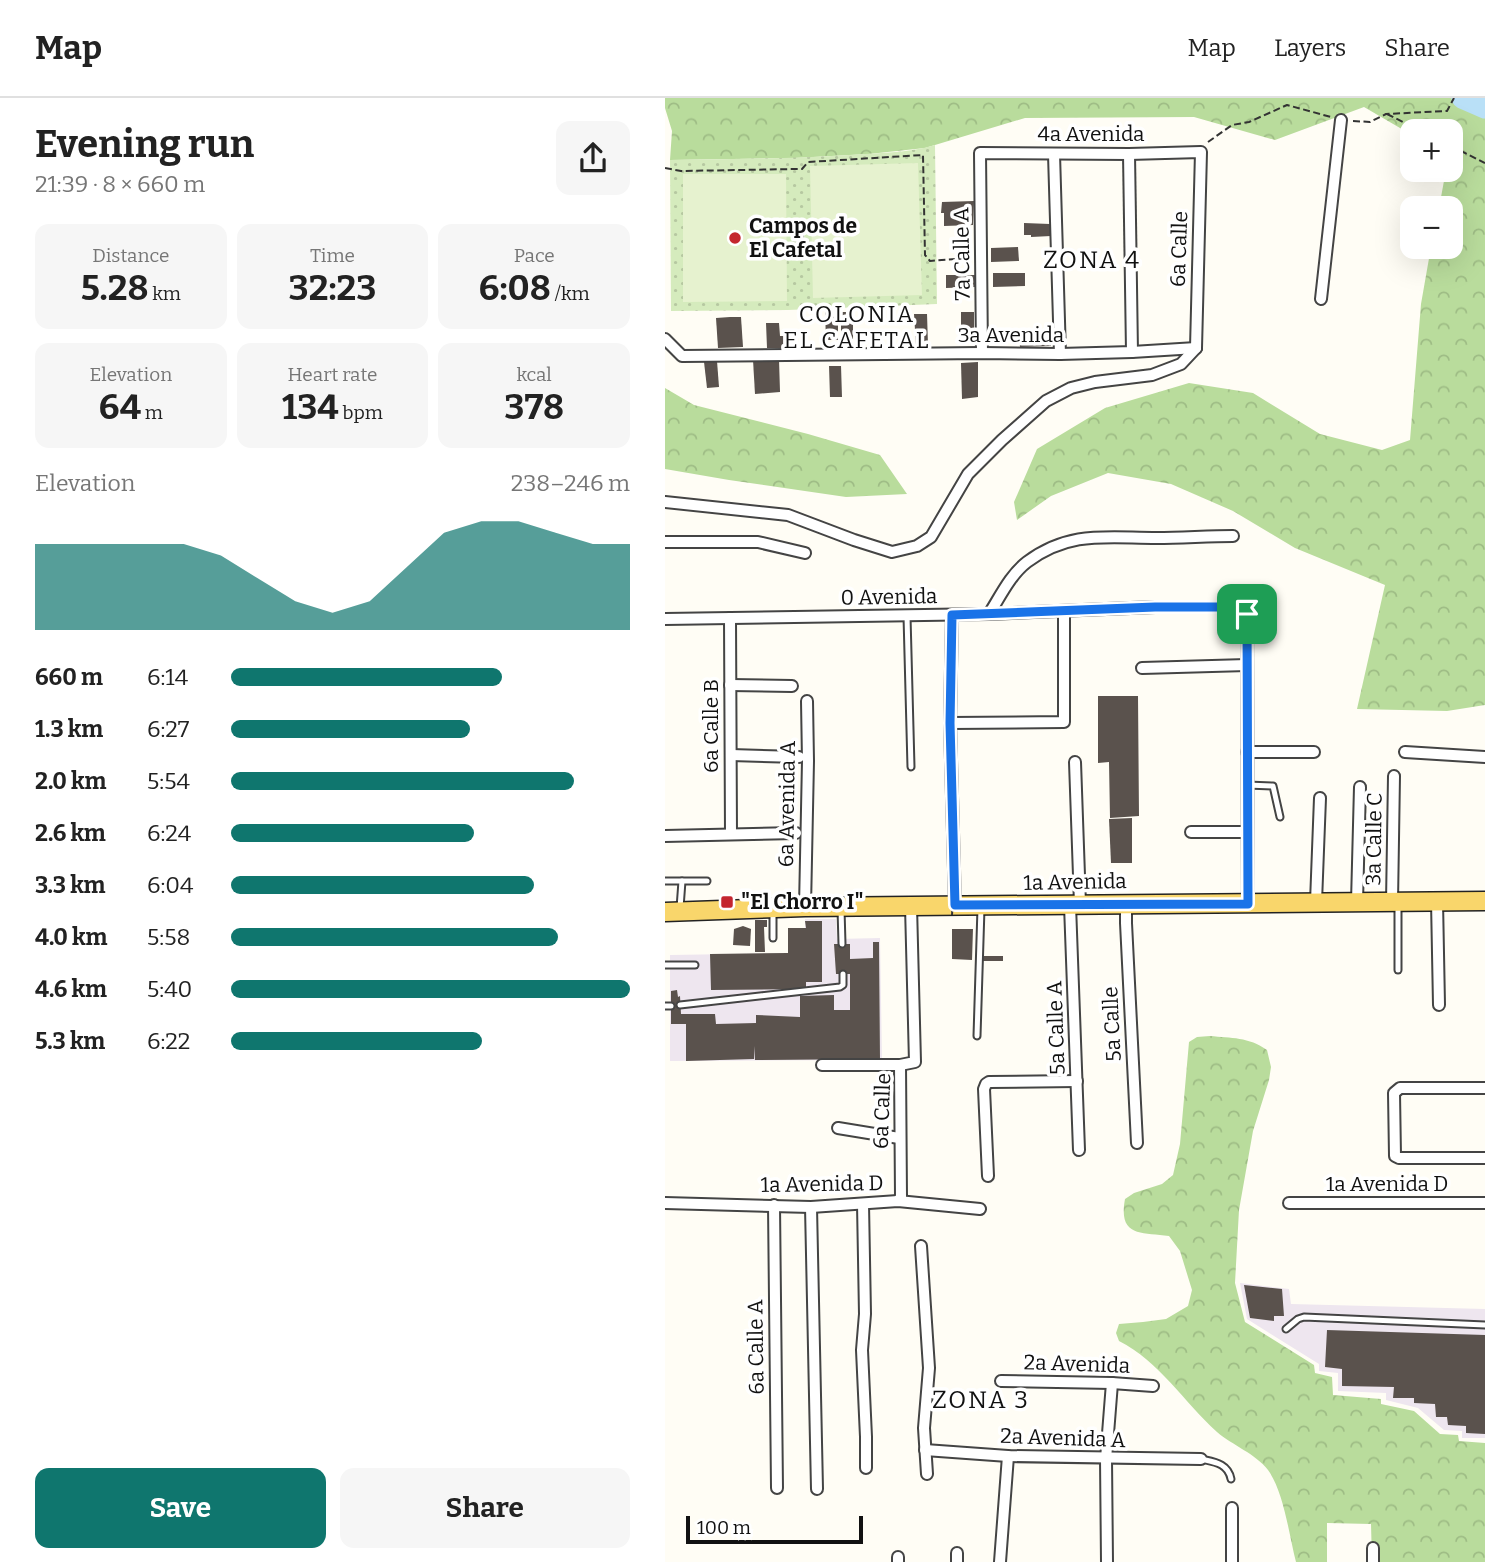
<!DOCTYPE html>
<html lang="en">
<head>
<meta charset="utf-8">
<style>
  :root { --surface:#fff; --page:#f6f6f6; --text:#222; --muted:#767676; --line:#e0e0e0; --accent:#0f766e }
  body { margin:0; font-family:Bitter,serif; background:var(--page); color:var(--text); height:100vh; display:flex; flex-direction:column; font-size:26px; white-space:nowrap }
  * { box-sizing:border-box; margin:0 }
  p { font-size:23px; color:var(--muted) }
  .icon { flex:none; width:38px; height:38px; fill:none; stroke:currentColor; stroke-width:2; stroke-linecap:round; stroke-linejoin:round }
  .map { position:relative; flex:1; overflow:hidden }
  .panel { display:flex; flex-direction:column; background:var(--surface); width:665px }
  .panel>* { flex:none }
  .fabs { position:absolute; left:735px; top:21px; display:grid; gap:14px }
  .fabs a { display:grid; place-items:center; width:63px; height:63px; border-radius:14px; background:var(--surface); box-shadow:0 7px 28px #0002; font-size:35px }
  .scale { position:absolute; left:21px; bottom:18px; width:177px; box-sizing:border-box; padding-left:7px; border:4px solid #111; border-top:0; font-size:19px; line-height:24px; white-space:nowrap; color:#111; -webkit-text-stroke:5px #fff; paint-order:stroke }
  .pin { position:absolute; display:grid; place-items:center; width:60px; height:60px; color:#fff; margin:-30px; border-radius:14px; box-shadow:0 4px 10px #0006 }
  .round { display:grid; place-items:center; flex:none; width:74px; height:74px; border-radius:14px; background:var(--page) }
  .overview { display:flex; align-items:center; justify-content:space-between; height:119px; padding:0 35px }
  h1 { font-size:38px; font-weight:700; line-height:52px }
  .stats { display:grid; grid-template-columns:repeat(3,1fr); gap:10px; height:119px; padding:7px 35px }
  .stats div { display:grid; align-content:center; border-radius:14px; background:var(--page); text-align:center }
  .stats b { font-size:35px; font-weight:700 }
  .stats small { font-size:19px; font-weight:400 }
  .stats p { font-size:19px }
  .chart { height:196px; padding:14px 35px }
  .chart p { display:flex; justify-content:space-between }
  .chart svg { width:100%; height:126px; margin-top:7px; fill:var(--accent); opacity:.7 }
  .action { display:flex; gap:14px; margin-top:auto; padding:14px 35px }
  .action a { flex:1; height:80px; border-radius:14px; background:var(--accent); color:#fff; font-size:28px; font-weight:700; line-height:80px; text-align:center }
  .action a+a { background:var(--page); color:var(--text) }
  ul { padding:0 35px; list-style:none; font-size:23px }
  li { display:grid; grid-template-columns:112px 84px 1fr; align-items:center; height:52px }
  li i { height:18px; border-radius:9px; background:var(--accent) }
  header { display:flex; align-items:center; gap:42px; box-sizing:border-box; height:98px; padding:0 35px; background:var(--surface); border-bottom:2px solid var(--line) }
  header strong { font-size:33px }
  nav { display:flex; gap:38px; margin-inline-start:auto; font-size:24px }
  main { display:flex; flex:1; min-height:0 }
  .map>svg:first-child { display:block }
  .industrial { fill:#eee6ef }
  .forest { fill:url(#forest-crowns) }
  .park { fill:url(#park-dots) }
  .pitch { fill:#e6f2cf }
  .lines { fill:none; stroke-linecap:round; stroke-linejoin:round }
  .river { stroke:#b9e0f7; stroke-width:21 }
  .building { fill:#5a524d }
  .service-casing { stroke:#444; stroke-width:9 }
  .minor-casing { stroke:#444; stroke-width:14 }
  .primary-casing { stroke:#222; stroke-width:21 }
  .path { stroke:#333; stroke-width:2; stroke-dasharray:7 3.5; stroke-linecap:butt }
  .service { stroke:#fff; stroke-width:5 }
  .minor { stroke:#fff; stroke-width:10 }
  .primary { stroke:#f9d66b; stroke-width:18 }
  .path-bridge { stroke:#333; stroke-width:2; stroke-dasharray:7 3.5; stroke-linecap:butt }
  .route-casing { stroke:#fff; stroke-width:14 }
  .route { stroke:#1a73e8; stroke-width:9 }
  .poi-dot { fill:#c4262e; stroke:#fff; stroke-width:2.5 }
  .labels { text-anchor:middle; stroke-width:7; stroke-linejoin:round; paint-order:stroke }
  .street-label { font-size:21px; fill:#111; stroke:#fff }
  .poi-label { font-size:21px; font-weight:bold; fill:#111; stroke:#fff; text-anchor:start }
  .neighbourhood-label { font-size:23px; letter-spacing:2px; fill:#111; stroke:#fff }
  .quarter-label { font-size:24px; letter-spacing:2px; fill:#111; stroke:#fff }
</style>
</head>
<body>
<header>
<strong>Map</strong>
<nav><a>Map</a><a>Layers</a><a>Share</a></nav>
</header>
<main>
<section class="panel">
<div class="overview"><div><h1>Evening run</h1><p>21:39 · 8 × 660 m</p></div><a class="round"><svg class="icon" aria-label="share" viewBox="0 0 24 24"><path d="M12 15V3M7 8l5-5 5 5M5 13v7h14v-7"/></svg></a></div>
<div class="stats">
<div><p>Distance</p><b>5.28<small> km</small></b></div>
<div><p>Time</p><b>32:23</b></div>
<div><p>Pace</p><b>6:08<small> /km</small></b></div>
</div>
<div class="stats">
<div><p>Elevation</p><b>64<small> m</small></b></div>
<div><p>Heart rate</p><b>134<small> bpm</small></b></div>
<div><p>kcal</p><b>378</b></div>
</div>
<div class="chart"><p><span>Elevation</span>238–246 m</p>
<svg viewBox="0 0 160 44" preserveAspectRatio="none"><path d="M0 44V14L10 14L20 14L30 14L40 14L50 18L60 26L70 34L80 38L90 34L100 22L110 10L120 6L130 6L140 10L150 14L160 14V44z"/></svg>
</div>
<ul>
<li><b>660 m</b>6:14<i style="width:68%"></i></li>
<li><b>1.3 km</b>6:27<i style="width:60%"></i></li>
<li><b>2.0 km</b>5:54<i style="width:86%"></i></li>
<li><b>2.6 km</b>6:24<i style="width:61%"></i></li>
<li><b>3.3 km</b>6:04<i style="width:76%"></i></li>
<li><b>4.0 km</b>5:58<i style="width:82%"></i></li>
<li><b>4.6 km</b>5:40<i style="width:100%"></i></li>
<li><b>5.3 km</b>6:22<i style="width:63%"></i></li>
</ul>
<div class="action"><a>Save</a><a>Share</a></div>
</section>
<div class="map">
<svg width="820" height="1464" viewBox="0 0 820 1464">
  <defs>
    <pattern id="forest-crowns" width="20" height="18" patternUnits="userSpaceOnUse" patternTransform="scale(1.75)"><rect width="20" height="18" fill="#b9dc9c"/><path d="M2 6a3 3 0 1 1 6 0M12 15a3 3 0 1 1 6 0" fill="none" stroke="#9ebc85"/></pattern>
    <pattern id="park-dots" width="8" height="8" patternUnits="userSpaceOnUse" patternTransform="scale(1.75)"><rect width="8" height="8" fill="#d5ebbd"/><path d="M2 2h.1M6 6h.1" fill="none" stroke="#b6c8a1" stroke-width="1.8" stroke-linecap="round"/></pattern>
  </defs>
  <rect width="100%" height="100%" fill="#fffdf5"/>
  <g class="industrial">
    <polygon points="140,821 171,821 172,841 215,840 217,962 5,963 5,857 140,855"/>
    <polygon points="575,1185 624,1191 626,1206 820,1211 820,1340 797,1340 797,1333 779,1332 753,1310 721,1302 721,1295 673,1293 673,1275 654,1273 654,1266 582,1221"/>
  </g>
  <g class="forest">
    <polygon points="0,0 820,0 820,607 782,613 692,611 720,487 630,450 568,413 506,386 443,375 386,398 352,422 349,404 372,351 440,310 524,285 588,295 655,336 717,352 745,342 756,206 766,149 786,149 786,110 774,110 781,72 786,72 786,33 747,33 747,37 699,9 610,42 529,19 360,20 260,50 204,56 130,60 5,62 7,33 0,10"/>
    <polygon points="0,290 29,307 143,336 215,357 242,396 181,399 64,382 0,371"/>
    <path d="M545 938C566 940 584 939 602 952L606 969 604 982 588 1033 574 1112 570 1185 580 1224 649 1267 650 1275 667 1279 668 1297 716 1301V1306L749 1313 775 1336 793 1337 794 1343 820 1345V1464H707L706 1426 662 1425V1464H631C624 1437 619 1394 603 1372 591 1356 567 1347 552 1334 519 1304 494 1263 454 1243L451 1235 454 1226 478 1224 501 1221 523 1208 527 1192 515 1153 504 1138C476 1134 453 1139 460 1101L469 1095 497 1086 508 1077 515 1046 524 944 532 939Z"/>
  </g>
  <path class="park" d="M270 47 272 206 123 212 6 213 5 62C64 61 124 61 184 57 212 55 243 55 270 47Z"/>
  <g class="pitch">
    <polygon points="253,65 257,197 148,200 145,68"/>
    <polygon points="18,76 121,76 122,203 18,204"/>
  </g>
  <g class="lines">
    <polyline class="river" points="797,0 820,10"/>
  </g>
  <g class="building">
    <polygon points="309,103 308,127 279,128 279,115 276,115 277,104"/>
    <polygon points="359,125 385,126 386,138 366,139 366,137 359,137"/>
    <polygon points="139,135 139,162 131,162 131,136"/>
    <polygon points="353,149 354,163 326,164 326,150"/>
    <polygon points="328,175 360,175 360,188 328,189"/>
    <polygon points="281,177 310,177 310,189 281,190"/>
    <polygon points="160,214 173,214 173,242 161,242"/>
    <polygon points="176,214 188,214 188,241 176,242"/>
    <rect x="296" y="214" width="13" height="28"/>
    <polygon points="249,216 262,216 263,248 251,249"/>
    <polygon points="65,219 76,219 78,249 53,250 51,220"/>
    <polygon points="101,225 114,225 115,238 126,238 127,250 102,250"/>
    <polygon points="386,233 386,248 355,249 354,234"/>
    <polygon points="114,261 115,294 90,296 88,262"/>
    <polygon points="52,263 54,289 42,290 39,264"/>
    <polygon points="313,264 313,299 297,301 296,265"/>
    <polygon points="164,268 176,268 177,299 165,299"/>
    <polygon points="433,598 473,598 474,718 445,720 444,664 433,665"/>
    <polygon points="467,720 467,765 446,765 444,721"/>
    <polygon points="90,822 102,822 102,829 99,829 100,854 90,854"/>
    <polygon points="140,823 157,823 157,884 141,884 141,891 46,892 45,856 123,855 123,830 141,830"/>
    <polygon points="78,828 86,831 85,848 68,847 69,831"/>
    <polygon points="287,831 308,831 307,862 287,861"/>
    <polygon points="208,844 214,844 215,961 90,962 89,948 89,961 21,963 21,926 6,926 6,893 12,892 13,899 15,898 16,916 50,916 51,926 91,925 91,917 135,919 135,898 169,897 169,912 185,912 185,876 171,876 169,846 185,846 185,861 208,860"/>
    <rect x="318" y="858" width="20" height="5"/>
    <polygon points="579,1187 617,1191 619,1218 609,1218 609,1223 585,1220"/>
    <polygon points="662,1232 820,1237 820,1336 801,1335 801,1328 783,1327 782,1319 771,1319 770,1306 749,1305 749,1300 728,1300 729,1289 677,1288 677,1271 660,1269"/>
  </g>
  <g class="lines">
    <g class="service-casing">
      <g id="service">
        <polyline points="242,518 246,669"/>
        <polyline points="582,687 608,688 615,719"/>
        <polyline points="0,783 42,783"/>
        <polyline points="15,810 17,783"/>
        <polyline points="176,811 177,846"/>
        <polyline points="108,840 108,813"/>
        <polyline points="0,867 30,867"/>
        <polyline points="733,872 733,807"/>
        <polyline points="15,907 175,889 178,887 178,876"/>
        <polyline points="0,908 6,908"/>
        <polyline points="312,938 316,810"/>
        <polyline points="621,1231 633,1221 639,1219 820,1227"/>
        <path d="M536 1361C549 1364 563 1365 566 1381"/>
      </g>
    </g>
    <g class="minor-casing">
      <g id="minor">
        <polyline points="389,56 395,256"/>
        <polyline points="464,56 467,254"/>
        <polyline points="656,201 676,22"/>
        <polyline points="0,241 17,258 317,255 395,256 467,254 531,250"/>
        <polyline points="317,255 315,55 464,56 536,54 531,250"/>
        <polyline points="0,404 123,417 189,442 227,454 252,448 266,439 303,376 337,342 381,303 406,290 430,284 487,277 516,266 531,250"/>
        <polyline points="0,444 93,444 140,455"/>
        <path d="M324 516C335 499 345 477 362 464 405 432 442 440 492 440 517 440 543 438 568 438"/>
        <polyline points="287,517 285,625 290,807"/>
        <polyline points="65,520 66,736"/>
        <polyline points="0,521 324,516 490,509 575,509 580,510 582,516 583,806"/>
        <polyline points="477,570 582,567"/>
        <polyline points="65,587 127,588"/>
        <polyline points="285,625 399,624 399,513"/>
        <polyline points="582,654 649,654"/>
        <polyline points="740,654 820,659"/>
        <polyline points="66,657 134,659"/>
        <polyline points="410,664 415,806"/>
        <polyline points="526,734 582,734"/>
        <polyline points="0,738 131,735"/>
        <polyline points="772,803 774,907"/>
        <polyline points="651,804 655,700"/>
        <polyline points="692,804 695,689"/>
        <polyline points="727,804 729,678"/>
        <polyline points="461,806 461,825 472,1045"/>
        <polyline points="405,807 414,1052"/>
        <polyline points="140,809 143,663 142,603"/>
        <polyline points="157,967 235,967 250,964 246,808"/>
        <polyline points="820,990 735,990 729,995 730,1058 734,1060 820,1060"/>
        <polyline points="173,1030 234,1040"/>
        <polyline points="323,1078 319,991 321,986 324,984 412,983"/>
        <polyline points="233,1103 236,1099 235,967"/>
        <polyline points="0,1105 146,1109 233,1103 315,1111"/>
        <polyline points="624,1105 820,1105"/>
        <polyline points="198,1106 200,1216 197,1252 201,1339 201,1370"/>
        <polyline points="109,1107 112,1390"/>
        <polyline points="146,1109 152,1391"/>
        <polyline points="256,1148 264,1270 259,1330 262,1376"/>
        <polyline points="336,1283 447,1285 488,1288"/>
        <polyline points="260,1352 343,1358 536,1361"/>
        <polyline points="292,1455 292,1464"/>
        <polyline points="233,1464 233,1459"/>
        <polyline points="335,1464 343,1358"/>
        <polyline points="442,1464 441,1361 447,1285"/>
        <polyline points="567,1464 567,1410"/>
        <polyline points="708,1464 708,1450"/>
      </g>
    </g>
    <g class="primary-casing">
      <polyline id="primary" points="0,814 140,809 820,803"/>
    </g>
    <g class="path">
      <polyline points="722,16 756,33"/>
      <polyline points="688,23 705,24 721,16 782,13 789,0"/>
      <polyline points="543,44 567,27 584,24 622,7 666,19"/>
      <polyline points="786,48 820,65"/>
      <polyline points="0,70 16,73 132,71 137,71 143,64 258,57 260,157 265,163 304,160"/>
    </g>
    <use href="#service" class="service"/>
    <use href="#minor" class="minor"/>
    <use href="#primary" class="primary"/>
    <polyline class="path-bridge" points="287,817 288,801"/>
  </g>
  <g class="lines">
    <g class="route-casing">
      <polygon id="route" points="490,509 575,509 580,510 582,516 583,806 290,807 285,625 287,517"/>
    </g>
    <use href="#route" class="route"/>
  </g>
  <g class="poi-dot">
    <circle cx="70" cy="140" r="7"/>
    <rect x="55" y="797" width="14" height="14" rx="3.5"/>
  </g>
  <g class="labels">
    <g class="street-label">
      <text x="426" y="43">4a Avenida</text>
      <text transform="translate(514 151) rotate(-88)" y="7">6a Calle</text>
      <text transform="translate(297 156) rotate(-91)" y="7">7a Calle A</text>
      <text x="346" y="244">3a Avenida</text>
      <text transform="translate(224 499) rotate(-1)" y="7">0 Avenida</text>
      <text transform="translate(46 628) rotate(-90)" y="7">6a Calle B</text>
      <text transform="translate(122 706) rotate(-89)" y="7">6a Avenida A</text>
      <text transform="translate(709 741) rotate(-89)" y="7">3a Calle C</text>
      <text transform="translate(410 784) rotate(-1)" y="7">1a Avenida</text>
      <text transform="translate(447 926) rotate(-93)" y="7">5a Calle</text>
      <text transform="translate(391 930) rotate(-92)" y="7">5a Calle A</text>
      <text transform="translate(217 1013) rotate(-88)" y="7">6a Calle</text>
      <text transform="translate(157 1086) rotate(-1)" y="7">1a Avenida D</text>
      <text x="722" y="1093">1a Avenida D</text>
      <text transform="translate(91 1249) rotate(-91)" y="7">6a Calle A</text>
      <text transform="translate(412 1266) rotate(2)" y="7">2a Avenida</text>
      <text transform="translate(398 1340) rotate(2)" y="7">2a Avenida A</text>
    </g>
    <g class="poi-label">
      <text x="84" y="135">Campos de<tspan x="84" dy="24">El Cafetal</tspan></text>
      <text x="76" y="811">"El Chorro I"</text>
    </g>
    <g class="neighbourhood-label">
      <text x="192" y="224">COLONIA<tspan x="192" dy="26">EL CAFETAL</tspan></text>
    </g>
    <g class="quarter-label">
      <text x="427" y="170">ZONA 4</text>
      <text x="316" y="1310">ZONA 3</text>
    </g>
  </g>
</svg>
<div class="fabs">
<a>+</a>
<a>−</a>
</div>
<div class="scale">100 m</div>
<div class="pin" style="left:582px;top:516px;background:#1e9e55"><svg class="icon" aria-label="arrive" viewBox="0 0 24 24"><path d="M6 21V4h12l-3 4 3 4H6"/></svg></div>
</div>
</main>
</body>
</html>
